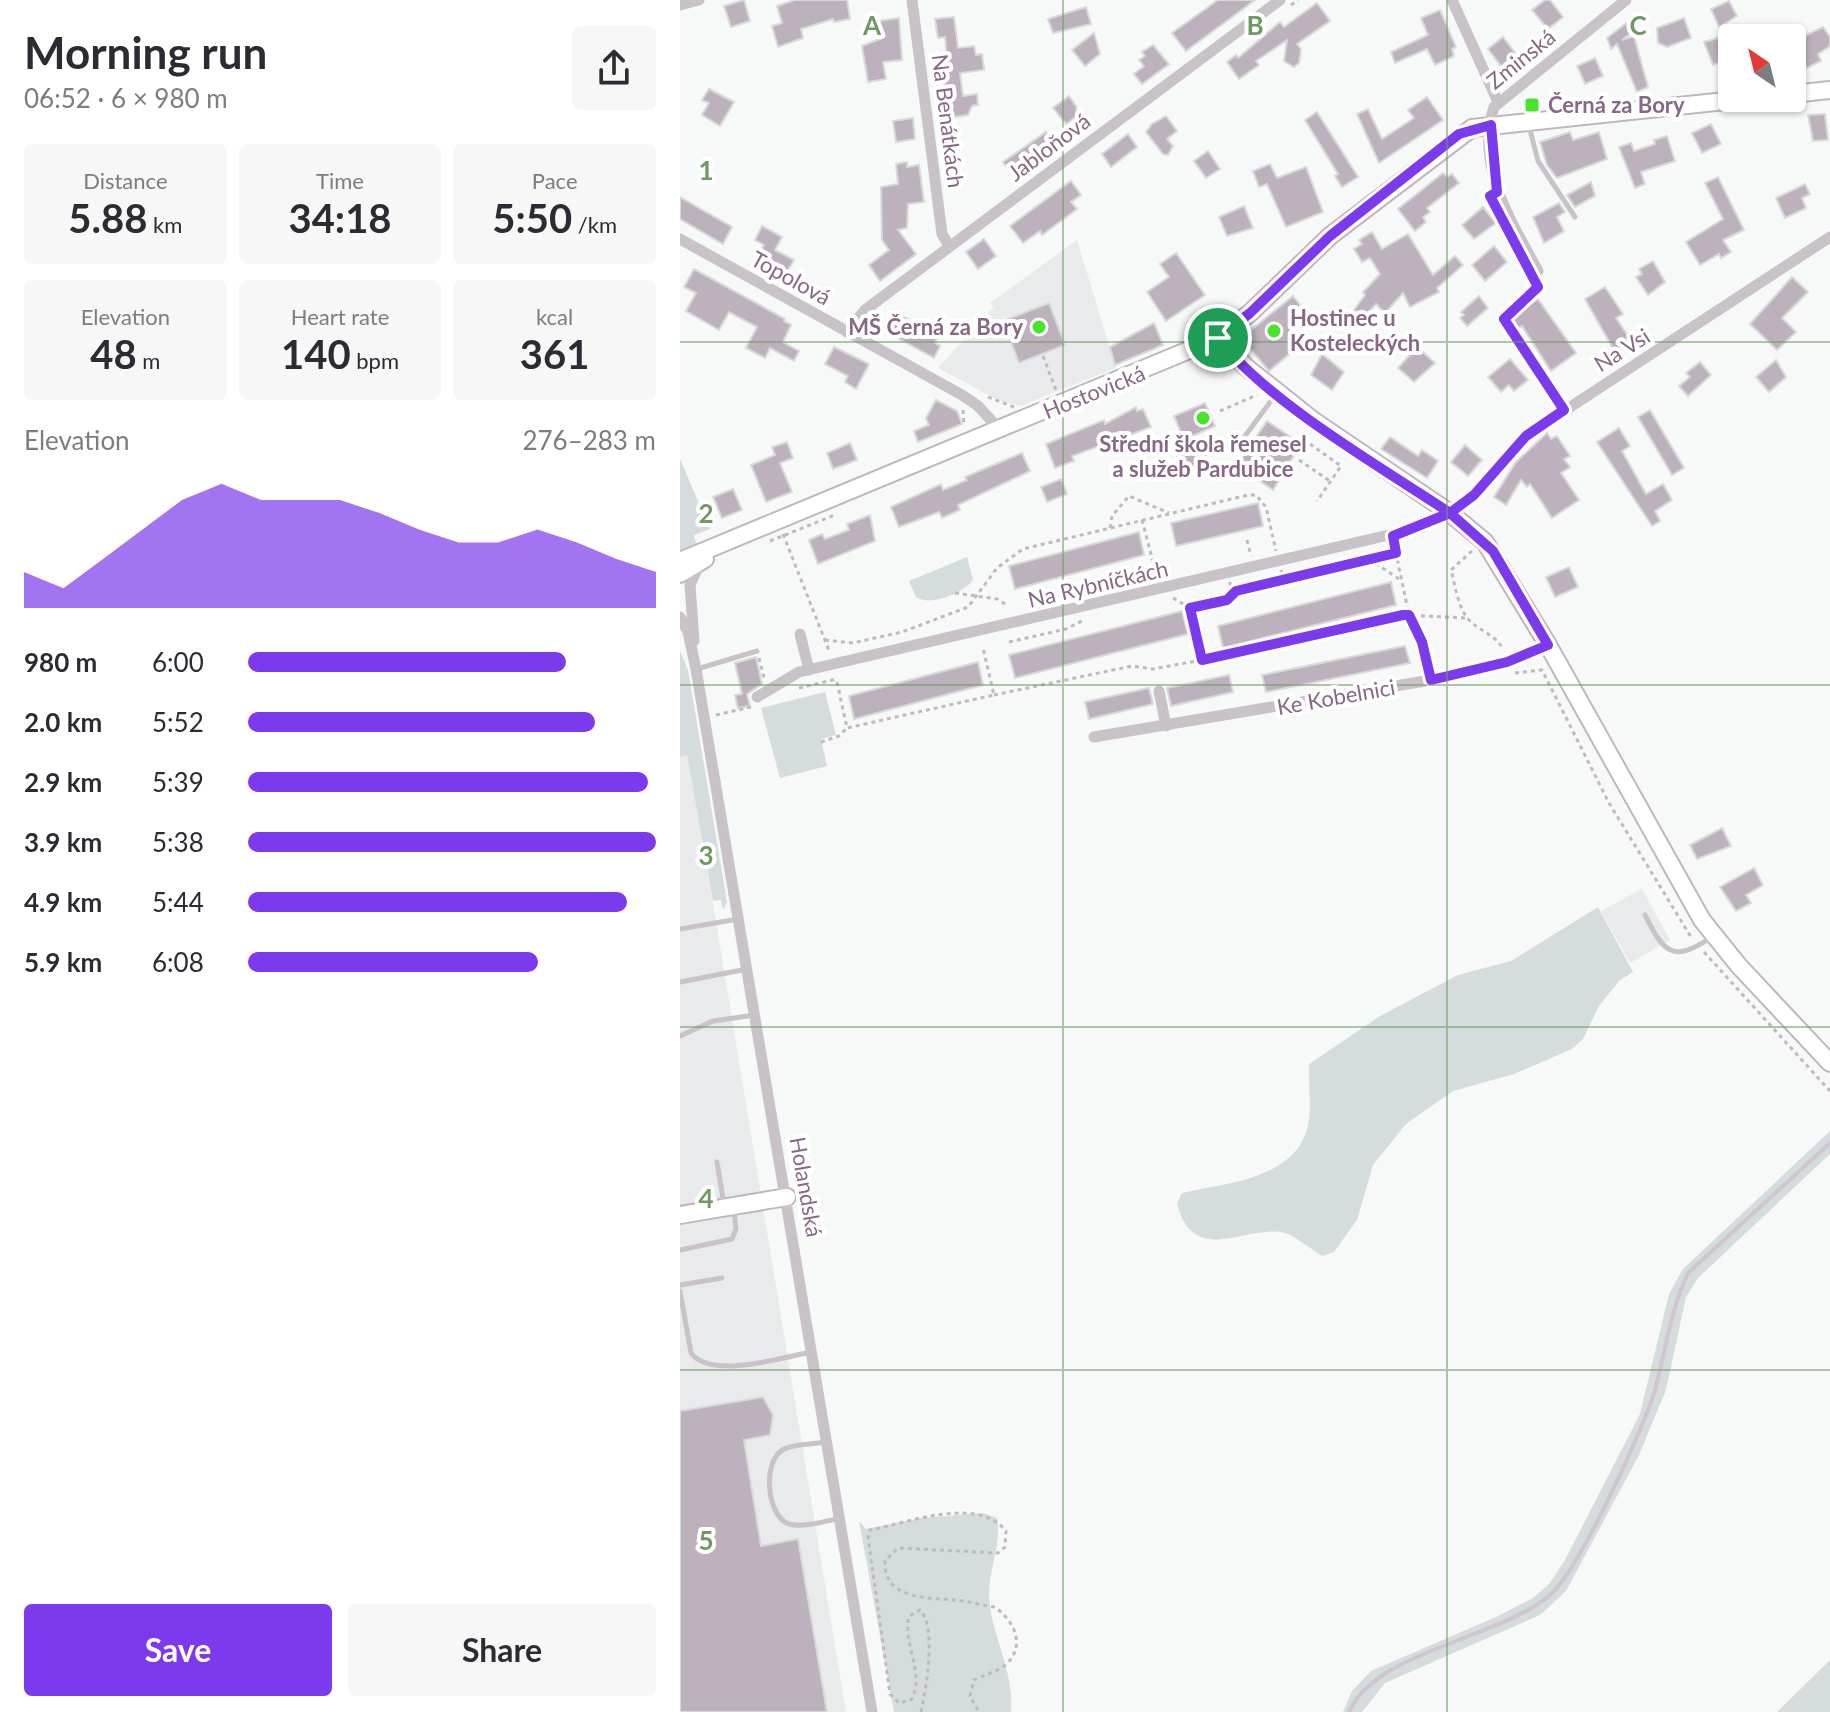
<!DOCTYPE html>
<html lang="en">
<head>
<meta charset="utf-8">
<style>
  :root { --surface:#fff; --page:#f7f7f7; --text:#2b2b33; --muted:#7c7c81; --accent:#7c3aed }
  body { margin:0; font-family:Lato,sans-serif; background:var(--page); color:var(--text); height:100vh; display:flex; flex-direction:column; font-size:30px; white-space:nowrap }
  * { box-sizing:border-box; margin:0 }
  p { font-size:26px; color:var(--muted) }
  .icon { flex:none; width:44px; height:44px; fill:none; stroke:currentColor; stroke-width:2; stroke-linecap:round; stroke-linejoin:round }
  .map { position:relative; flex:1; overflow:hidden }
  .sheet { display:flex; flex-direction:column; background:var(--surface); width:680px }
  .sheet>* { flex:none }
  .needle { width:52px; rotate:325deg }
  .controls { position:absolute; left:1038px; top:24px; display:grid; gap:16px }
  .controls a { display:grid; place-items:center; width:88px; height:88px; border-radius:8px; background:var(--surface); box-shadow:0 2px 6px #0004; font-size:40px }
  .pin { position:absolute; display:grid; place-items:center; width:68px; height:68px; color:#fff; margin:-34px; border:4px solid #fff; border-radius:50%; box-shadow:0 2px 8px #0007 }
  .round { display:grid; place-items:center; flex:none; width:84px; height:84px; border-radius:8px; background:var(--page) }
  .head { display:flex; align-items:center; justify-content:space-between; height:136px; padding:0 24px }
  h1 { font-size:44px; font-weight:700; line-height:60px }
  .metrics { display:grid; grid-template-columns:repeat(3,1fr); gap:12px; height:136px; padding:8px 24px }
  .metrics div { display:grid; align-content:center; border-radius:8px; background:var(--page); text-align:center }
  .metrics b { font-size:40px; font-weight:700 }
  .metrics small { font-size:22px; font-weight:400 }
  .metrics p { font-size:22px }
  .chart { height:224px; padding:16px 24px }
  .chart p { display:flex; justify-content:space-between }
  .chart svg { width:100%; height:144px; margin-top:8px; fill:var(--accent); opacity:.7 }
  .primary-button { display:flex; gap:16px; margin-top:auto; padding:16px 24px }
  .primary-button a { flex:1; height:92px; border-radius:8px; background:var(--accent); color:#fff; font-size:32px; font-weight:700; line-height:92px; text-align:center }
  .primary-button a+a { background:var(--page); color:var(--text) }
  ul { padding:0 24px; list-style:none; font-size:26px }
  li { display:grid; grid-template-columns:128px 96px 1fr; align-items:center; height:60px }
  li i { height:20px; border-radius:10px; background:var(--accent) }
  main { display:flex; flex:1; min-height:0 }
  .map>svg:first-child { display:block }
  .built { fill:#e9eaeb }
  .green { fill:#d5dcde }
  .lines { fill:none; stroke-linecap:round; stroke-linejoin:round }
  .stream { stroke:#d0c5d3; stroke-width:4 }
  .building { fill:#beb1be; stroke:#d8dada; stroke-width:2 }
  .secondary-casing { stroke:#c0b6c0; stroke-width:20 }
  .path { stroke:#c0bac0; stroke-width:3; stroke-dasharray:4 4; stroke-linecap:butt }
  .lane { stroke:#cac2c9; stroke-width:5 }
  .street { stroke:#cac2c9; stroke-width:11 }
  .secondary { stroke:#fff; stroke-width:16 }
  .route-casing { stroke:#fff; stroke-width:16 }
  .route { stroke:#7c3aed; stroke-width:10 }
  .grid { fill:none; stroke:#6e9a62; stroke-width:2; stroke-opacity:0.55 }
  .poi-dot { fill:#48e42b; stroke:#fff; stroke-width:3 }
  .labels { text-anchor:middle; stroke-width:8; stroke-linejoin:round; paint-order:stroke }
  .street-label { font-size:22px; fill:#876886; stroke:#fff }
  .poi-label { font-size:22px; font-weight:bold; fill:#876886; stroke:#fff; text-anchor:start }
  .grid-label { font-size:26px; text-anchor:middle; font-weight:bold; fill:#6e9a62; stroke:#fff; stroke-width:8; stroke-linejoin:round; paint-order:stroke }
</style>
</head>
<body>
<main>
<section class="sheet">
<div class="head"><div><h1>Morning run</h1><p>06:52 · 6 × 980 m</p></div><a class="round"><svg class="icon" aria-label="share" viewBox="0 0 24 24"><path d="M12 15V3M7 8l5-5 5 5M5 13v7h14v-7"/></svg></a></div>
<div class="metrics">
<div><p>Distance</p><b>5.88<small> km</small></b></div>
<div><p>Time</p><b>34:18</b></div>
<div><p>Pace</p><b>5:50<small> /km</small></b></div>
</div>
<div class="metrics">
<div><p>Elevation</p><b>48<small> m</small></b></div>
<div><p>Heart rate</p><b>140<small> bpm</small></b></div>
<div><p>kcal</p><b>361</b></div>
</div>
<div class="chart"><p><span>Elevation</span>276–283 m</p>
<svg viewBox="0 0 160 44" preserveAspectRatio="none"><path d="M0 44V33L10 38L20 29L30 20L40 11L50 6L60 11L70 11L80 11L90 15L100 20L110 24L120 24L130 20L140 24L150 29L160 33V44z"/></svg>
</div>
<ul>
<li><b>980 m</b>6:00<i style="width:78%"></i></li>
<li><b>2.0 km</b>5:52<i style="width:85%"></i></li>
<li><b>2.9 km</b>5:39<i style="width:98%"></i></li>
<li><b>3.9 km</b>5:38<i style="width:100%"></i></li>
<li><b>4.9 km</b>5:44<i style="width:93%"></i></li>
<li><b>5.9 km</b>6:08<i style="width:71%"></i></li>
</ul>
<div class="primary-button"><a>Save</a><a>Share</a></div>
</section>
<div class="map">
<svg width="1150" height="1712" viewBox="0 0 1150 1712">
  <rect width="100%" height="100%" fill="#f6f9f8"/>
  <g class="built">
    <polygon points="397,240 436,368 340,406 318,400 258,368 314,307 310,303"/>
    <polygon points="7,754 33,903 166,1712 0,1712 0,757"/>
    <polygon points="962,889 990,940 950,963 921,911"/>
  </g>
  <g class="green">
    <polygon points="0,459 30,529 14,535 17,546 0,553"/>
    <path d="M287 557 293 580C284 593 250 607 236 597L229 581Z"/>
    <polygon points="0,651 8,670 47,902 43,910 41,900 33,901 7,755 0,757"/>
    <polygon points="145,692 156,735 141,739 147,766 100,778 81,708"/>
    <path d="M918 907 953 972 939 981 919 1006 903 1039 892 1049 834 1074 773 1091 726 1124 693 1165 677 1220 654 1252 643 1256C633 1251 614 1235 605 1233 568 1223 513 1269 497 1203L502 1193C544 1183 609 1180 626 1133 633 1113 628 1085 629 1064L700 1016 778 975 831 961Z"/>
    <polygon points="1150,1131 1150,1154 1018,1278 1006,1297 986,1390 959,1455 886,1591 860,1615 705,1683 682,1712 663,1712 672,1691 691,1671 818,1616 853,1598 869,1584 885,1560 960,1414 989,1294 1003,1269"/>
    <path d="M303 1513 317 1518C322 1544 309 1568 309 1594 310 1634 335 1671 331 1712H214L179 1521 186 1529 241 1518Z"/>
    <polygon points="1150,1660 1150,1712 1097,1712"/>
  </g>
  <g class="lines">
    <path class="stream" d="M669 1712C695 1651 819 1639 870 1595 899 1570 963 1430 975 1390 986 1350 990 1311 1008 1273L1150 1143"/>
  </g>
  <g class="building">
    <polygon points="64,0 70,21 51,27 44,6"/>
    <polygon points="115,0 167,0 170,19 154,22 153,19 121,29 123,38 98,47 92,26 102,23 97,6"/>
    <polygon points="538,0 575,0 506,51 492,33"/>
    <polygon points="865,0 870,0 883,17 868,29 852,10"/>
    <polygon points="1049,1 1057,16 1039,27 1031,9"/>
    <polygon points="637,3 650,21 617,44 621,49 619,63 614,67 604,61 607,40 576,61 579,65 559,79 547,62 556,55 558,58 600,22 604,27"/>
    <polygon points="406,7 411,24 373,33 368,19"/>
    <polygon points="760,10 776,47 772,49 774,56 755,65 747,49 715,63 711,52 748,35 741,18"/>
    <polygon points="274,17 278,48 294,46 296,55 302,54 304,70 280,73 283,96 297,94 298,105 292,106 288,115 268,118 261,59 267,59 265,37 258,38 255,19"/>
    <polygon points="219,18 222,60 203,62 206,79 188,82 182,46 202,38 199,21"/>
    <polygon points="1004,18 1011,38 987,47 978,43 977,28"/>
    <polygon points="949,21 953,32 942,40 954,36 968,87 957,92 937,44 931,49 927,38"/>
    <polygon points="1143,27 1150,37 1150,46 1138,54 1141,61 1112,75 1112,42"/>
    <polygon points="414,33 420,54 405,66 392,50"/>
    <polygon points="1045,36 1052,58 1033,65 1024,42"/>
    <polygon points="823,37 836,54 821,66 808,49"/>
    <polygon points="473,45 489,64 462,84 454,74 464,66 459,60 465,56 462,52"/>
    <polygon points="915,58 923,76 905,84 897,66"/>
    <polygon points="29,89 54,102 40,126 22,115 29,103 22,100"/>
    <polygon points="389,96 396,106 397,116 386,124 373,108"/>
    <polygon points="747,97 763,120 699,163 677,114 688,109 702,139 734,118 728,110"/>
    <polygon points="637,112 678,177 662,187 655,176 658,174 625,120"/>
    <polygon points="1145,114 1148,140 1133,141 1128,115"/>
    <polygon points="486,116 497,131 487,139 493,146 488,155 483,154 466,132 472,124"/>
    <polygon points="233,118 235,139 216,142 213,121"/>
    <polygon points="1031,124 1041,144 1022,153 1012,133"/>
    <polygon points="366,132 374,143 373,150 336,179 323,162"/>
    <polygon points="890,132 893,140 919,132 927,159 877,178 867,165 860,142"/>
    <polygon points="448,134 457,147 431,167 422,154"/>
    <polygon points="987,136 995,161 961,172 965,184 955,188 939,147 951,143 954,151 975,144 974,140"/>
    <polygon points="528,151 540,169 526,178 514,161"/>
    <polygon points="227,162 227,167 239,165 244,202 228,204 227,228 218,230 236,254 200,281 189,265 209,250 202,240 201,187 218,184 216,164"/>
    <polygon points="590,164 597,178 626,167 643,212 606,227 587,184 579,187 573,171"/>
    <polygon points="763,173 767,177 772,174 779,183 747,208 750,212 743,217 746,222 735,231 718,209"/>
    <polygon points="1038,177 1064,230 1043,240 1051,252 1041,258 1039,254 1020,265 1006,242 1043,219 1025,183"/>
    <polygon points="391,181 401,195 391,202 397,209 362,235 360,231 343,243 330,226"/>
    <polygon points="911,182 915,196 895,207 887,195"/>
    <polygon points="1125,184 1130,194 1122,198 1126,208 1105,218 1096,198"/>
    <polygon points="0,197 52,227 43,244 0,219"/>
    <polygon points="879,203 885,212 877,217 884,231 864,243 853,217"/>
    <polygon points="564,206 573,228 547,236 539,217"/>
    <polygon points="803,207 816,223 794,239 782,225"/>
    <polygon points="82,226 102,237 95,250 114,260 104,277 75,261 84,245 75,240"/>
    <polygon points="692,232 702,249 728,234 753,275 775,256 783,265 757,288 759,292 730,307 723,293 705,313 696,304 683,318 674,310 685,295 683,292 700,274 690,258 682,262 674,249 682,244 679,240"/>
    <polygon points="304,239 316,256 298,269 286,252"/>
    <polygon points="814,246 827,262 805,281 792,265"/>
    <polygon points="496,253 525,295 486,321 467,292 489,277 480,264"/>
    <polygon points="973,261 985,282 968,295 956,277 962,274 959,269"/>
    <polygon points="14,269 105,319 104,321 111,325 103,342 119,351 114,361 90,348 85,358 66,348 77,327 49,312 39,330 6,311 16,293 4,287"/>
    <polygon points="1112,277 1128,292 1102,318 1116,332 1097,350 1070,324"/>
    <polygon points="925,287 943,314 936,318 952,342 935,352 905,299"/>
    <polygon points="613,296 624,310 613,326 624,342 589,371 561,338"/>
    <polygon points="799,296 808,308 787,326 780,318 784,315 781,312"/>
    <polygon points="858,299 896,353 871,371 842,326 836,330 828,318"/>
    <polygon points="369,303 385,345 339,363 323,321"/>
    <polygon points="224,317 258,336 255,343 260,346 254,358 208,333 215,322 220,325"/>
    <polygon points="474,323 483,345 435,365 430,347"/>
    <polygon points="154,347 189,364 176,389 165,382 168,376 145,364"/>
    <polygon points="737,347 755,363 734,382 718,368"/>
    <polygon points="642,354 664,372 652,390 631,375"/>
    <polygon points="830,359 848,380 834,391 829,385 821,392 808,377"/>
    <polygon points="1096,360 1106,377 1089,392 1076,377"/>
    <polygon points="1020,362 1031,375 1008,396 999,386 1010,377 1006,373"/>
    <polygon points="256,400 277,411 282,424 238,442 234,431 249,425 246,418"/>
    <polygon points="525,403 535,426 504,440 494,416"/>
    <polygon points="456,407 457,411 463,409 471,427 392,456 394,461 375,468 366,444 424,420 425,424"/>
    <polygon points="970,410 1004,468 992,475 958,417"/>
    <polygon points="587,421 621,444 593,490 557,465"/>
    <polygon points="939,428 950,446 942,451 966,494 983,484 992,500 975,511 980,521 972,526 917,442"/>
    <polygon points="867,433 871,439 877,436 890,456 884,459 890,467 881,473 899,500 872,518 850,484 847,487 841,480 826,505 814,497 836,462"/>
    <polygon points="710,437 738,456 742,450 758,461 747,478 701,449"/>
    <polygon points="107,442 113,458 100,463 112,492 86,502 71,465 95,455 92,447"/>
    <polygon points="170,443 177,460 153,469 147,453"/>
    <polygon points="785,445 802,460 788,476 771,462"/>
    <polygon points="516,448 522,464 503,472 497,457"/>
    <polygon points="342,453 350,471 278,505 280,510 262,518 259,512 219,527 211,507 261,484 263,490 287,480 285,477"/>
    <polygon points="381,479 387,494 367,502 361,487"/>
    <polygon points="53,489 62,510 42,518 33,497"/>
    <polygon points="578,503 583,526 496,546 491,523"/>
    <polygon points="190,515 195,541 138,564 129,540 142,534 145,539 169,530 167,524"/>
    <polygon points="459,532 464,555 335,589 329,566"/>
    <polygon points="889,567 898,587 875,597 866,577"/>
    <polygon points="711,582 716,605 543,648 538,626"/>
    <polygon points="502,611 508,634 335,678 329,655"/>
    <polygon points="725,646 730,663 586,692 582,675"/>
    <polygon points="76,657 82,684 67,694 70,706 58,708 55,695 62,694 55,663"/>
    <polygon points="298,662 303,685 174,719 169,696"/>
    <polygon points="549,675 553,692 491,706 487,688"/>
    <polygon points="469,688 473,704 409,719 405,702"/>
    <polygon points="1042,828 1051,846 1017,859 1010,845"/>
    <polygon points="1074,868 1083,885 1066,895 1071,903 1056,911 1040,887"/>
    <polygon points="83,1397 93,1415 90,1435 64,1440 81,1546 118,1539 147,1712 0,1712 0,1411"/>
  </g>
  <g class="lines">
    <g class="secondary-casing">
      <g id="secondary">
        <polyline points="1112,94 1150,90"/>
        <polyline points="538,338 566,367 634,421 770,513 805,542 868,645 1022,920 1059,966 1150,1063"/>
        <polyline points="0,561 538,338 570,313 650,236 792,128 1073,98"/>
        <polyline points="0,574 25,559"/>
        <polyline points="0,1215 107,1197"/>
      </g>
    </g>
    <g class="path">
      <polyline points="611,5 618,0"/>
      <polyline points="834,335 824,317 858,287 855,281"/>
      <polyline points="363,356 376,390"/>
      <polyline points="308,397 334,407"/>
      <polyline points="283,410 284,426"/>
      <polyline points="540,411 577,395"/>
      <polyline points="630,444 661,466 637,501"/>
      <polyline points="619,460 650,481"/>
      <polyline points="462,520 473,562"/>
      <polyline points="430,528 432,516 449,496 489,513"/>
      <polyline points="103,534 150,653"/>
      <polyline points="567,540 571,556"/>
      <polyline points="90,541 157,514"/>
      <polyline points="714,544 731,624 742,642 749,670"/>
      <path d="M792 551 771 570C775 585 778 607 788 619 799 631 815 634 823 649"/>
      <polyline points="689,559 722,581"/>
      <polyline points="601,570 604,579"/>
      <polyline points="553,592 716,553"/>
      <polyline points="275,593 317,599 328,606"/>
      <polyline points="493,598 510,608"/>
      <polyline points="145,640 173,643 222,632 288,607 317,568 343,549 568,495 576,495 586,507 596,551"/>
      <polyline points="329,642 386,629 404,620"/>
      <polyline points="79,658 84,678"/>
      <polyline points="522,660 723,615 787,618"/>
      <polyline points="835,673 862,670 929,803 1011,937"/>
      <polyline points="157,682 167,728 314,695 303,648"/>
      <polyline points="119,688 157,679"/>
      <polyline points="314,695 452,666 473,669 522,660 510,608 551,598 550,582"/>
      <polyline points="36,715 71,707"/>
      <polyline points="141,742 159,736 167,728"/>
      <polyline points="1024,952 1150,1091"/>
      <path d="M241 1712C246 1689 257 1627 240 1610L229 1616C222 1643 246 1676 231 1700L219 1703 210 1694 188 1537 190 1530C227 1523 297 1495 326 1531L325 1547 318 1553 218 1548 205 1561C203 1600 249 1598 275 1600 288 1601 301 1605 314 1607 335 1620 347 1648 324 1666 316 1672 304 1675 294 1680L290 1696 299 1712"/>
    </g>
    <g class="lane">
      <polyline points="849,126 858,161 895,217"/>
      <polyline points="840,340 884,410"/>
      <polyline points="522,455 565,436 596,394"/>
      <polyline points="17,669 77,651"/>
      <path d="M965 915C984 953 993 964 1033 936"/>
      <polyline points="0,929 58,919"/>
      <polyline points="0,982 67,969"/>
      <polyline points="0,1036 33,1021 75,1015"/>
      <polyline points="37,1162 44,1205"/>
      <polyline points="0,1250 52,1239 56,1229 54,1211"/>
      <polyline points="0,1285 42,1278"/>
      <path d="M0 1291 11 1353C31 1380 103 1357 132 1352"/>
      <path d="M147 1442C134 1444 115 1444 104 1449 81 1461 87 1517 109 1524 123 1528 144 1521 158 1519"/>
    </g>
    <g class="street">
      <polyline points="232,0 262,234 269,246"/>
      <polyline points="772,0 818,102"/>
      <polyline points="0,5 19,0"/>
      <polyline points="0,239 282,395 298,406 320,430"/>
      <path d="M858 271C831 221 795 166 814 107L946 0"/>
      <polyline points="167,332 185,310 600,0"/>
      <polyline points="0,617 8,632 16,669 192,1712"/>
      <polyline points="120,634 129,670"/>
      <polyline points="14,641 10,585 19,565"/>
      <polyline points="479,691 486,726"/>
      <polyline points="77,697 119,672 743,527 788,501 846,436 1150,237"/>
      <polyline points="414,737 751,680 827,662 868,645"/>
    </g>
    <use href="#secondary" class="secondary"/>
  </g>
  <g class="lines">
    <g class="route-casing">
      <path id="route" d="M538 338C587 402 701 467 770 513L713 536 716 553 556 591 547 600 510 608 522 660 723 615H729L742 642 751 680 827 662 868 645 813 551 770 513 794 495 846 436 884 410 824 319 858 287 810 196 817 192 811 125 779 134 650 236 570 313 538 338"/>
    </g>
    <use href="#route" class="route"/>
  </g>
  <path class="grid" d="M383 0V1712M767 0V1712M0 342H1150M0 685H1150M0 1027H1150M0 1370H1150"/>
  <g class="poi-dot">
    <rect x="844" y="97" width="16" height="16" rx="4"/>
    <circle cx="359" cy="327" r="8"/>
    <circle cx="594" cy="331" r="8"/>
    <circle cx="523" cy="418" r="8"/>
  </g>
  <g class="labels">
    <g class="street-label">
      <text transform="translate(841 59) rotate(-39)" y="8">Zminská</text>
      <text transform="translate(268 121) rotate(83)" y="8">Na Benátkách</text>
      <text transform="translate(369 147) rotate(-37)" y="8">Jabloňová</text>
      <text transform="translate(111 278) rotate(29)" y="8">Topolová</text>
      <text transform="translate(942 350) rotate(-32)" y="8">Na Vsi</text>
      <text transform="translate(414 392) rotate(-22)" y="8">Hostovická</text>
      <text transform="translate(418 584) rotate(-13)" y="8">Na Rybníčkách</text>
      <text transform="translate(656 697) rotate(-10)" y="8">Ke Kobelnici</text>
      <text transform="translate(126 1187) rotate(80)" y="8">Holandská</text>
    </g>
    <g class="poi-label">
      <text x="868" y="113">Černá za Bory</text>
      <text x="610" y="326">Hostinec u<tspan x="610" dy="25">Kosteleckých</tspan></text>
      <text x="343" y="335" text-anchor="end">MŠ Černá za Bory</text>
      <text x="523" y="452" text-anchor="middle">Střední škola řemesel<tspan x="523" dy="25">a služeb Pardubice</tspan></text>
    </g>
  </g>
  <g class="grid-label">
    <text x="192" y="35">A</text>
    <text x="575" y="35">B</text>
    <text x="958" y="35">C</text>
    <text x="26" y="180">1</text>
    <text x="26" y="523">2</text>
    <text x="26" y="865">3</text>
    <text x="26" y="1208">4</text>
    <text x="26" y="1550">5</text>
  </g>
</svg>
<div class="controls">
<a><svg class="needle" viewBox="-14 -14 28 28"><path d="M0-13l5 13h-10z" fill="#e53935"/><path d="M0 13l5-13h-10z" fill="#7c7c81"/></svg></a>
</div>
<div class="pin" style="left:538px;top:338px;background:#1e9e55"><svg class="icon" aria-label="arrive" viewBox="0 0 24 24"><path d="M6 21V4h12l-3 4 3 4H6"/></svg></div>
</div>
</main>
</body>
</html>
